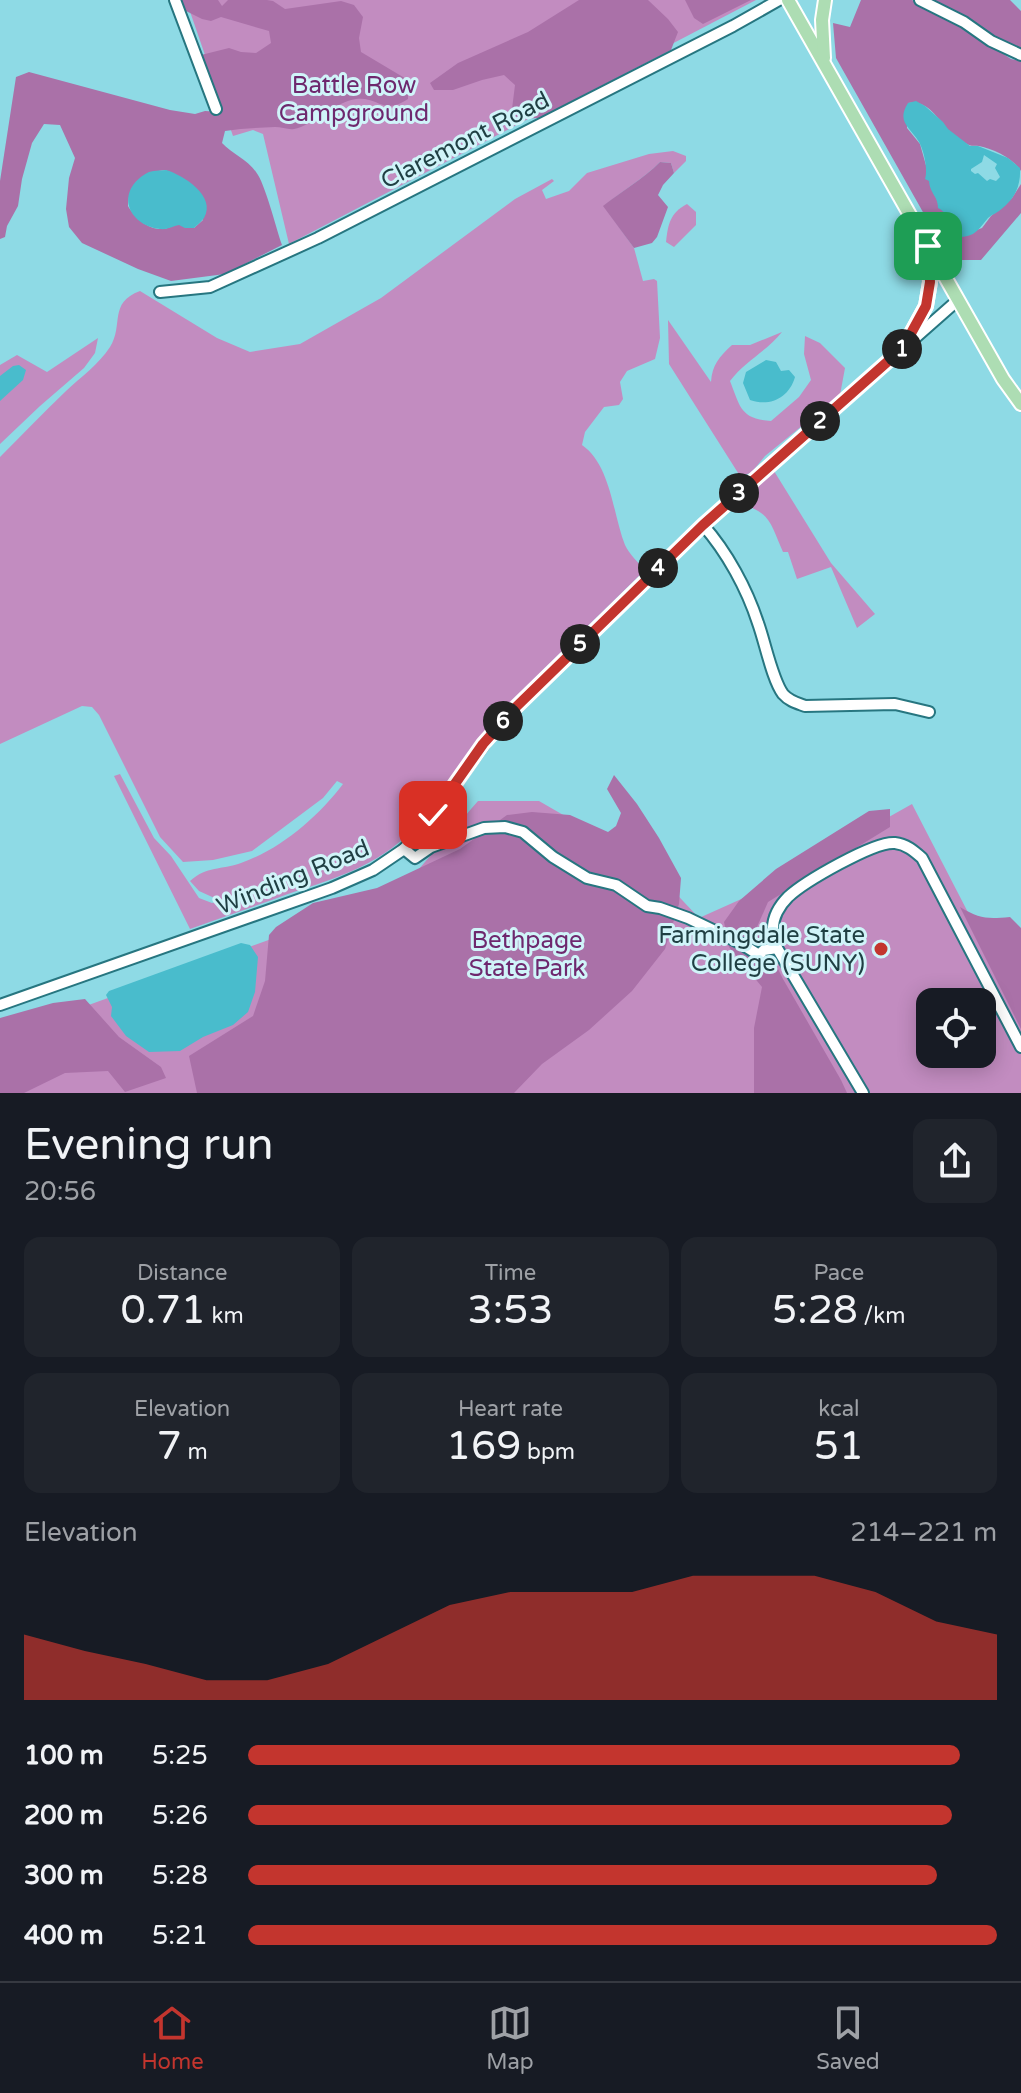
<!DOCTYPE html>
<html lang="en">
<head>
<meta charset="utf-8">
<style>
  :root { --surface:#171b24; --page:#20242c; --text:#f1f3f6; --muted:#9ea1a6; --line:#363941; --accent:#c3352e }
  body { margin:0; font-family:"Varela Round",sans-serif; background:var(--page); color:var(--text); height:100vh; display:flex; flex-direction:column; font-size:30px; white-space:nowrap }
  * { box-sizing:border-box; margin:0 }
  p { font-size:26px; color:var(--muted) }
  .icon { flex:none; width:44px; height:44px; fill:none; stroke:currentColor; stroke-width:2; stroke-linecap:round; stroke-linejoin:round }
  .map { position:relative; height:1093px; overflow:hidden }
  .drawer { display:flex; flex-direction:column; background:var(--surface); flex:1 }
  .drawer>* { flex:none }
  .buttons { position:absolute; left:916px; top:988px; display:grid; gap:16px }
  .buttons a { display:grid; place-items:center; width:80px; height:80px; border-radius:16px; background:var(--surface); box-shadow:0 4px 20px #0003; font-size:40px }
  .pin { position:absolute; display:grid; place-items:center; width:68px; height:68px; color:#fff; margin:-34px; border-radius:16px; box-shadow:0 4px 12px #0006 }
  .km { position:absolute; width:40px; height:40px; margin:-20px; border-radius:50%; background:#222; color:#fff; font-size:22px; line-height:40px; text-align:center }
  .round { display:grid; place-items:center; flex:none; width:84px; height:84px; border-radius:16px; background:var(--page) }
  .head { display:flex; align-items:center; justify-content:space-between; height:136px; padding:0 24px }
  h1 { font-size:44px; font-weight:600; line-height:60px }
  .metrics { display:grid; grid-template-columns:repeat(3,1fr); gap:12px; height:136px; padding:8px 24px }
  .metrics div { display:grid; align-content:center; border-radius:16px; background:var(--page); text-align:center }
  .metrics b { font-size:40px; font-weight:600 }
  .metrics small { font-size:22px; font-weight:400 }
  .metrics p { font-size:22px }
  .chart { height:224px; padding:16px 24px }
  .chart p { display:flex; justify-content:space-between }
  .chart svg { width:100%; height:144px; margin-top:8px; fill:var(--accent); opacity:.7 }
  ul { padding:0 24px; list-style:none; font-size:26px }
  li { display:grid; grid-template-columns:128px 96px 1fr; align-items:center; height:60px }
  li i { height:20px; border-radius:10px; background:var(--accent) }
  .tab-bar { display:flex; justify-content:space-around; align-items:center; height:112px; border-top:2px solid var(--line); background:var(--surface); font-size:22px; color:var(--muted) }
  .tab-bar a { display:grid; justify-items:center; gap:4px }
  .tab-bar .on { color:var(--accent) }
  .map>svg:first-child { display:block }
  .green { fill:#c28cc0; fill-rule:evenodd }
  .forest { fill:#aa71a8; fill-rule:evenodd }
  .water { fill:#49bccc; fill-rule:evenodd }
  .lines { fill:none; stroke-linecap:round; stroke-linejoin:round }
  .minor-casing { stroke:#277680; stroke-width:14 }
  .major-casing { stroke:#fff; stroke-width:16 }
  .minor { stroke:#fff; stroke-width:10 }
  .major { stroke:#adddb3; stroke-width:12 }
  .route-casing { stroke:#fff; stroke-width:16 }
  .route { stroke:#c3352e; stroke-width:10 }
  .poi-dot { fill:#c3352e; stroke:#d0f4f9; stroke-width:3 }
  .labels { text-anchor:middle; stroke-width:6; stroke-linejoin:round; paint-order:stroke }
  .park-label { font-size:24px; fill:#6e286e; stroke:#d0f4f9 }
  .street-label { font-size:24px; fill:#1f3f43; stroke:#d0f4f9 }
  .poi-label { font-size:24px; fill:#1f3f43; stroke:#d0f4f9; text-anchor:end }
</style>
</head>
<body>
<div class="map">
<svg width="1021" height="1093" viewBox="0 0 1021 1093">
  <rect width="100%" height="100%" fill="#8edae5"/>
  <g class="green">
    <polygon points="186,0 756,0 289,244 263,134 253,130 233,136"/>
    <path d="M673 151 686 156V161L674 173 671 163 660 162C643 179 622 191 604 206L634 248 643 281 654 279 657 281 660 338 655 359 627 371 620 382 623 399 619 405 604 407 585 432 582 445C611 465 613 515 625 545 629 554 638 562 645 570L500 712C471 747 449 787 420 821 385 864 339 877 288 894 256 906 223 917 190 929L114 776 120 774 154 838 171 856 199 898 212 903 221 901 199 891 190 881C207 866 221 870 241 863 281 849 318 817 343 784L337 781 323 798 252 851 213 860 183 862 160 837 99 715 92 707 82 706 0 744V457C22 435 43 413 66 391 81 377 99 364 110 347 124 325 108 303 140 291L217 338 250 352 300 344 381 298 515 199 552 179 554 181 542 190 546 199 569 191 587 173 649 154Z"/>
    <path d="M687 204 696 212V225L674 247 666 242C668 224 670 213 687 204Z"/>
    <path d="M668 320 711 382C712 365 719 357 732 345H750L782 332C767 351 745 361 730 381 740 406 740 419 771 421L799 397 811 380 804 354 805 336 820 343 845 368 840 395 765 456 751 473 740 476 669 364Z"/>
    <polygon points="98,338 95,353 84,368 40,406 0,444 0,365 17,355 47,372"/>
    <path d="M774 471 831 563 875 614 857 628 831 567 797 579 788 552H783C771 525 770 509 738 505L740 499Z"/>
    <path d="M478 801H539L598 835 636 851 699 918 748 896 912 804 1021 1015V1093H0V1037L349 911 405 885ZM930 1002H982V1054H930Z"/>
  </g>
  <g class="forest">
    <path d="M181 0H218L222 6 228 0H267L273 1 285 9 341 1 354 5 363 17 359 38 361 52 408 80V99C382 116 379 96 356 99 337 101 312 126 294 129 289 130 281 127 275 127 259 128 242 128 225 131L222 143C232 154 247 159 256 172 265 183 276 228 282 245L225 274 171 281 138 269 82 243 69 227 66 209 69 178 75 158 60 125 44 124 32 143 22 179 18 206 7 226 5 237 0 239V181L16 77 29 72 170 110 195 114 205 111 221 112 201 55 229 48 241 52 256 53 271 43 269 31 221 17 211 21 202 19 186 11ZM166 170 203 220 194 228C189 227 181 224 175 225 171 226 167 229 163 229 148 230 135 218 128 206 129 181 144 172 166 170Z"/>
    <polygon points="579,0 648,0 668,19 678,32 671,50 539,118 518,119 512,109 515,85 504,75 482,80 453,90 434,90 430,83 458,63 528,32"/>
    <polygon points="685,0 751,0 703,24 694,18"/>
    <path d="M861 0H912L964 28 1011 59 1021 61V171C1014 159 994 149 979 146 973 145 973 147 967 144 962 141 952 134 947 129 937 117 926 99 908 103L907 128 920 144 934 194 958 237 982 228 991 216 1012 198 1021 184V213L981 260H950L836 58 833 23 850 27Z"/>
    <polygon points="929,0 1010,0 1021,11 1021,50 1005,43 965,16"/>
    <path d="M660 162 671 163 674 173 663 185 658 195 668 207 657 237 652 243 634 248 603 206C622 191 643 179 660 162Z"/>
    <polygon points="614,775 637,804 659,838 681,878 679,904 665,949 632,991 589,1030 542,1064 514,1093 197,1093 189,1056 253,1016 265,981 269,935 276,927 313,903 377,888 460,849 507,815 532,812 570,815 608,832 616,826 621,813 607,789"/>
    <polygon points="890,809 890,827 768,902 757,927 783,979 841,1080 847,1093 754,1093 754,1028 762,987 729,947 724,922 739,901 776,869 869,811"/>
    <path d="M960 907C980 919 987 919 1010 917L1021 928V1029Z"/>
    <polygon points="85,999 119,1037 161,1067 166,1078 125,1092 108,1071 65,1073 24,1093 0,1093 0,1018 53,1003"/>
  </g>
  <g class="water">
    <path d="M916 101 925 106 943 122 948 129 970 146H978L1008 158 1020 168C1021 187 1014 200 999 211 993 215 993 214 988 218 978 230 975 237 958 237L956 240 952 236 954 232C950 224 947 212 938 208 938 196 930 194 929 181L925 179C928 169 924 151 919 142 910 127 896 122 908 103ZM984 155 997 164 995 168 1000 177 996 181 990 179 987 181 978 173 975 174 971 171V169L982 162Z"/>
    <path d="M166 170C183 175 217 196 204 218 201 222 197 225 194 228H185L179 225C173 226 167 230 160 229 127 225 115 191 147 173 152 170 160 171 166 170Z"/>
    <path d="M766 360 776 362 781 371 789 370 795 377C789 398 770 407 750 400L743 383 746 372Z"/>
    <polygon points="19,365 26,370 23,380 0,401 0,376 13,366"/>
    <polygon points="241,943 250,945 258,957 255,992 248,1012 233,1025 203,1037 180,1051 149,1052 126,1036 111,1016 112,1007 106,995 109,991"/>
  </g>
  <g class="lines">
    <g class="minor-casing">
      <g id="minor">
        <polyline points="175,0 216,109"/>
        <polyline points="920,0 964,22 991,41 1021,55"/>
        <polyline points="160,292 210,287 318,238 733,26 779,0"/>
        <path d="M703 525C727 552 747 589 758 623 765 642 772 679 783 694 789 701 797 703 805 706L895 704 929 712"/>
        <polyline points="404,849 415,858 431,847 484,828 505,827 523,832 553,857 587,878 616,885 647,906 660,908 688,918 740,943 759,955 764,950 777,948"/>
        <polyline points="0,1005 332,888 373,870 404,849 423,829 495,729 515,708 703,525 958,300"/>
        <path d="M863 1093 777 948C772 936 771 924 777 912 780 906 784 901 788 897 804 882 874 841 895 843 906 844 914 851 922 858L1021 1047"/>
      </g>
    </g>
    <g class="major-casing">
      <g id="major">
        <polyline points="788,0 1003,379 1021,404"/>
        <polyline points="824,58 822,20 825,0"/>
        <polyline points="903,348 926,306 930,282 928,249"/>
      </g>
    </g>
    <use href="#minor" class="minor"/>
    <use href="#major" class="major"/>
  </g>
  <g class="lines">
    <g class="route-casing">
      <polyline id="route" points="433,815 483,744 515,708 703,525 903,348 926,306 930,282 928,246"/>
    </g>
    <use href="#route" class="route"/>
  </g>
  <circle class="poi-dot" cx="881" cy="949" r="8"/>
  <g class="labels">
    <g class="park-label">
      <text x="354" y="93">Battle Row<tspan x="354" dy="28">Campground</tspan></text>
      <text x="527" y="948">Bethpage<tspan x="527" dy="28">State Park</tspan></text>
    </g>
    <g class="street-label">
      <text transform="translate(465 140) rotate(-27)" y="8">Claremont Road</text>
      <text transform="translate(293 877) rotate(-22)" y="8">Winding Road</text>
    </g>
    <g class="poi-label">
      <text x="865" y="943">Farmingdale State<tspan x="865" dy="28">College (SUNY)</tspan></text>
    </g>
  </g>
</svg>
<div class="buttons">
<a><svg class="icon" aria-label="locate" viewBox="0 0 24 24"><circle cx="12" cy="12" r="6"/><path d="M12 2v4M12 18v4M2 12h4M18 12h4"/></svg></a>
</div>
<div class="pin" style="left:928px;top:246px;background:#1e9e55"><svg class="icon" aria-label="arrive" viewBox="0 0 24 24"><path d="M6 21V4h12l-3 4 3 4H6"/></svg></div>
<div class="pin" style="left:433px;top:815px;background:#d93025"><svg class="icon" aria-label="check" viewBox="0 0 24 24"><path d="M5 12l5 5 9-10"/></svg></div>
<b class="km" style="left:902px;top:349px">1</b>
<b class="km" style="left:820px;top:421px">2</b>
<b class="km" style="left:739px;top:493px">3</b>
<b class="km" style="left:658px;top:568px">4</b>
<b class="km" style="left:580px;top:644px">5</b>
<b class="km" style="left:503px;top:721px">6</b>
</div>
<section class="drawer">
<div class="head"><div><h1>Evening run</h1><p>20:56</p></div><a class="round"><svg class="icon" aria-label="share" viewBox="0 0 24 24"><path d="M12 15V3M7 8l5-5 5 5M5 13v7h14v-7"/></svg></a></div>
<div class="metrics">
<div><p>Distance</p><b>0.71<small> km</small></b></div>
<div><p>Time</p><b>3:53</b></div>
<div><p>Pace</p><b>5:28<small> /km</small></b></div>
</div>
<div class="metrics">
<div><p>Elevation</p><b>7<small> m</small></b></div>
<div><p>Heart rate</p><b>169<small> bpm</small></b></div>
<div><p>kcal</p><b>51</b></div>
</div>
<div class="chart"><p><span>Elevation</span>214–221 m</p>
<svg viewBox="0 0 160 44" preserveAspectRatio="none"><path d="M0 44V24L10 29L20 33L30 38L40 38L50 33L60 24L70 15L80 11L90 11L100 11L110 6L120 6L130 6L140 11L150 20L160 24V44z"/></svg>
</div>
<ul>
<li><b>100 m</b>5:25<i style="width:95%"></i></li>
<li><b>200 m</b>5:26<i style="width:94%"></i></li>
<li><b>300 m</b>5:28<i style="width:92%"></i></li>
<li><b>400 m</b>5:21<i style="width:100%"></i></li>
</ul>
</section>
<nav class="tab-bar">
<a class="on"><svg class="icon" aria-label="home" viewBox="0 0 24 24"><path d="M3 11l9-7 9 7M6 9v11h12V9"/></svg>Home</a>
<a><svg class="icon" aria-label="map" viewBox="0 0 24 24"><path d="M3 6l6-2 6 2 6-2v14l-6 2-6-2-6 2zM9 4v14M15 6v14"/></svg>Map</a>
<a><svg class="icon" aria-label="saved" viewBox="0 0 24 24"><path d="M7 4h10v16l-5-4-5 4z"/></svg>Saved</a>
</nav>
</body>
</html>
